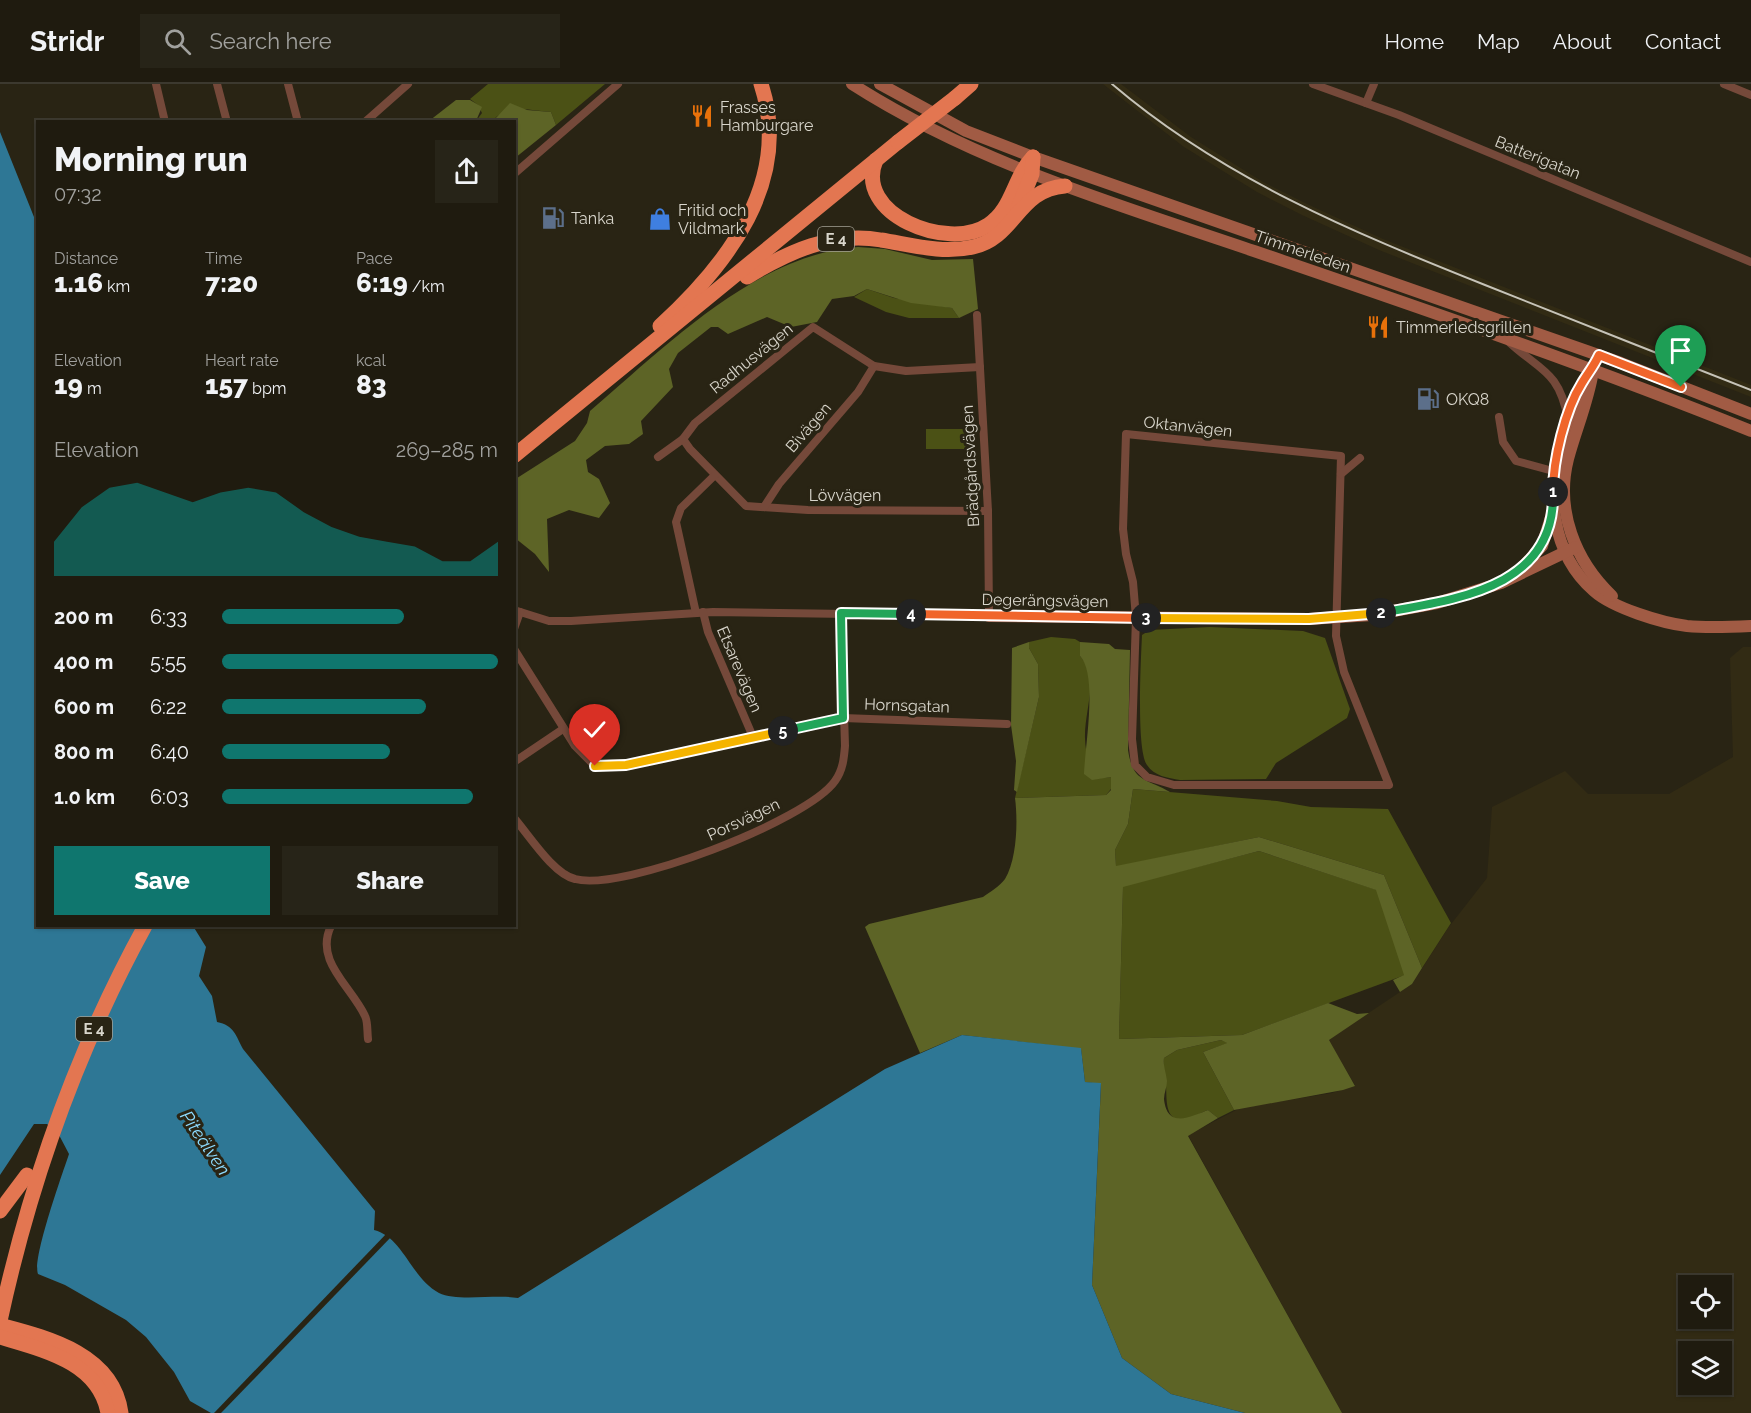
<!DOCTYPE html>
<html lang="en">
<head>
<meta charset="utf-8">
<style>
  :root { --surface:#1f1b0f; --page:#272418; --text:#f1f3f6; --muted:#a1a19e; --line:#3c392f; --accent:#0f766e }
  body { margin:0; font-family:Raleway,sans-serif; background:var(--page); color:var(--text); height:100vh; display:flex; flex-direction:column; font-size:22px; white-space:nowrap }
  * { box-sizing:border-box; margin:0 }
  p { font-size:20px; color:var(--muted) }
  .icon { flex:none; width:33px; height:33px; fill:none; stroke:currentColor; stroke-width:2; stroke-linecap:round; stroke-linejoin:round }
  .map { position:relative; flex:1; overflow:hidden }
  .sheet { position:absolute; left:36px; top:36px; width:480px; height:807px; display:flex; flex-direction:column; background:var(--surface); border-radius:0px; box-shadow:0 2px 4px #0004,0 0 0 2px var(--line) }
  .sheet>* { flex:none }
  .tools { position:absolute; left:1678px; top:1191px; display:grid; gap:12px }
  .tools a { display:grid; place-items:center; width:54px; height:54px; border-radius:0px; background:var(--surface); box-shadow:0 2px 4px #0004,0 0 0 2px var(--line); font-size:30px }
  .pin { position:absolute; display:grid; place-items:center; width:51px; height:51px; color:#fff; margin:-62px -26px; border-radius:50% 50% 50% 0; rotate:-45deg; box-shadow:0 0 6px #0007 }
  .pin .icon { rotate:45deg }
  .km { position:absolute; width:30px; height:30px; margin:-15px; border-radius:50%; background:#222; color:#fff; font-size:16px; line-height:30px; text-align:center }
  .round { display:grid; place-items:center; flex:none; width:63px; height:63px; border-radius:0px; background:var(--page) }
  .headline { display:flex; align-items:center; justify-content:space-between; height:102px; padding:0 18px }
  h1 { font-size:33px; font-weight:800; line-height:45px }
  .stats { display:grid; grid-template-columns:repeat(3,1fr); gap:9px; height:102px; padding:6px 18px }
  .stats div { display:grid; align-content:center }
  .stats b { font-size:26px; font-weight:800 }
  .stats small { font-size:16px; font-weight:400 }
  .stats p { font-size:16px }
  .chart { height:168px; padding:12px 18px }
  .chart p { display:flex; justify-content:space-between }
  .chart svg { width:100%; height:108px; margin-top:6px; fill:var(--accent); opacity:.7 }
  .cta { display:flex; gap:12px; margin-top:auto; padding:12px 18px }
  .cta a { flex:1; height:69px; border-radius:0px; background:var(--accent); color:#fff; font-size:24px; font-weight:800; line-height:69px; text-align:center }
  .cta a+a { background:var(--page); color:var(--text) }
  ul { padding:0 18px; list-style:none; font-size:20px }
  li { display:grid; grid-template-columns:96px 72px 1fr; align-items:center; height:45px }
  li i { height:15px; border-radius:8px; background:var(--accent) }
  header { display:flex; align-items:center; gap:36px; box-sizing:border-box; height:84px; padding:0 30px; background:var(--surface); border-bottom:2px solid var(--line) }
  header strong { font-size:28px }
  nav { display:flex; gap:33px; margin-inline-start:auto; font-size:21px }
  .search { width:420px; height:54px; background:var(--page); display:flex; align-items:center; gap:15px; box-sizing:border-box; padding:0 21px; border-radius:0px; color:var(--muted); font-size:22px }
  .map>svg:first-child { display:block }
  .built { fill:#322b14; fill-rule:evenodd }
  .green { fill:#4b5115 }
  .forest { fill:#5d6426 }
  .water { fill:#2e7795 }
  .pier { fill:#292414 }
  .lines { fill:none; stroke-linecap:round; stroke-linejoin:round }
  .street { stroke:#75493a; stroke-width:8 }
  .secondary { stroke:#a15b44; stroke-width:12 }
  .highway { stroke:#e37651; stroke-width:15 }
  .rail { stroke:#c6c3b8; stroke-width:2 }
  .highway-bridge { stroke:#e37651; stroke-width:15 }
  .split-1-casing { stroke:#fff; stroke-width:12 }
  .split-2-casing { stroke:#fff; stroke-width:12 }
  .split-3-casing { stroke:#fff; stroke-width:12 }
  .split-4-casing { stroke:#fff; stroke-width:12 }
  .split-5-casing { stroke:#fff; stroke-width:12 }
  .split-6-casing { stroke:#fff; stroke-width:12 }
  .split-1 { stroke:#f0652b; stroke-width:8 }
  .split-2 { stroke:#22a559; stroke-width:8 }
  .split-3 { stroke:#f5b400; stroke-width:8 }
  .split-4 { stroke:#f0652b; stroke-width:8 }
  .split-5 { stroke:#22a559; stroke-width:8 }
  .split-6 { stroke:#f5b400; stroke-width:8 }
  .labels { text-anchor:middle; stroke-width:6; stroke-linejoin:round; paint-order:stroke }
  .shield { fill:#292414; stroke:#a4a195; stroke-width:1.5 }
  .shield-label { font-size:15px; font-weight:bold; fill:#d9d6cc }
  .poi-label { font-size:16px; fill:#d9d6cc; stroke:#292414; text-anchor:start }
  .street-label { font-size:16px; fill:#d9d6cc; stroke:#292414 }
  .water-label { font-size:18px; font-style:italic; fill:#8ddbff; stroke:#292414 }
</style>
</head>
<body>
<header>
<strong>Stridr</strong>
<div class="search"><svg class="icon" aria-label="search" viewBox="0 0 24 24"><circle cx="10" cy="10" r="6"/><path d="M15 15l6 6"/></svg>Search here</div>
<nav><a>Home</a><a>Map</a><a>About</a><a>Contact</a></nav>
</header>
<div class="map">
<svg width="1751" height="1329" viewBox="0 0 1751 1329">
  <rect width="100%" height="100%" fill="#292414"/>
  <g class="built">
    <polygon points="1103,0 1121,0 1191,53 1263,98 1307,120 1383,155 1751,301 1751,313 1379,166 1302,131 1257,108 1184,63"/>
    <path d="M1743 563H1751V1329H1342L1188 1051 1240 1024 1332 1009 1355 1001 1328 956 1412 900 1448 844 1487 794 1492 723 1565 687 1588 710H1669L1733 673 1730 574ZM1689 1202H1722V1234H1689ZM1689 1268H1722V1300H1689Z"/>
  </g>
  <g class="green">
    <path d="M488 0H605L556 41 551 28C532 27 506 19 493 37H476L482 29 478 21 470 15Z"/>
    <polygon points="867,205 894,214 952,224 959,234 909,234 886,228 854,213"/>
    <rect x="926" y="345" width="44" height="20"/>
    <path d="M1210 543 1303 547 1325 554 1350 625 1347 634 1276 679 1266 695 1180 696C1168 694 1154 692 1147 681 1136 666 1141 574 1142 551L1150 546Z"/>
    <path d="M1051 553 1075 555 1080 558V572C1100 594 1084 627 1085 654 1085 667 1090 682 1092 695L1111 693V705L1106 711 1015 714 1039 613 1038 580 1029 564V558Z"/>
    <polygon points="1133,705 1277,717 1311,723 1388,725 1451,839 1422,884 1384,791 1259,753 1116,783 1115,766 1128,740"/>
    <polygon points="1259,767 1377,806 1405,891 1242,951 1119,955 1123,802"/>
    <path d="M1221 956 1228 959 1203 968 1234 1026 1218 1034 1208 1026C1201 1028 1193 1035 1186 1036 1164 1039 1167 1015 1166 1002 1165 992 1163 984 1164 974L1177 966Z"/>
  </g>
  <g class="forest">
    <polygon points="456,16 470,16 482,23 476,37 429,37"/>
    <polygon points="510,19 527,26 551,28 556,41 515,74 514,38 493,37"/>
    <path d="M858 163 885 165 932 176 973 175 978 225 959 234 952 224 911 219 867 205 854 212 832 215 817 238 791 243 767 233 728 250 718 243H711L678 269 669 285 673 303 641 337 643 350 629 360 605 362 586 376 588 388 599 395 610 419 599 434 569 426 547 435 549 488 535 470 515 454 514 396 575 357 587 339 590 327C664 264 756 170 858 163Z"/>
    <polygon points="1029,558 1029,564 1038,580 1039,613 1017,708 1014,706 1016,677 1011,641 1012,564"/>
    <path d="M1080 558 1109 560 1115 565 1130 566 1128 666C1133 699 1146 694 1170 708L1133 705 1128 740 1115 766 1116 782 1259 753 1384 791 1422 884 1412 900 1400 908 1393 896 1404 891 1376 806 1259 767 1123 803 1119 955 1242 951 1328 919 1357 930 1369 929 1329 956 1355 1002 1343 1006 1234 1026 1203 968 1227 959 1221 956 1177 966 1164 974C1163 982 1166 988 1167 997 1167 1003 1164 1009 1164 1015 1167 1046 1192 1032 1208 1026L1218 1034 1188 1052 1342 1329H1245L1171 1310 1122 1274 1092 1201 1101 1000 1085 998 1081 965 962 951 920 969 865 843 869 840 983 813C990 808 1000 802 1005 795 1017 775 1018 737 1015 714L1106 711 1111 706V693L1092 696 1084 690C1085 662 1098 591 1080 572Z"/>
  </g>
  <path class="water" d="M0 48 38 143V842H193L206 863 199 892 212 912 217 938C234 941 236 952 243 965L375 1127 374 1146C403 1153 411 1194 439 1209 457 1218 496 1210 518 1214L885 985 962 951 1081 964 1085 998 1101 999 1092 1201 1122 1274 1171 1310 1245 1329H211L190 1317 174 1288 146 1253 126 1236 65 1201 38 1190C32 1175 62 1091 69 1070L59 1051 47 1040H34L0 1091Z"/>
  <polygon class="pier" points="388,1148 392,1152 253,1296 221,1329 214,1329"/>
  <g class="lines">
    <g class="street">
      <polyline points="156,0 165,38"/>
      <polyline points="217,0 227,38"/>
      <polyline points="288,0 298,38"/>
      <polyline points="1313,0 1399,31 1751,178"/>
      <polyline points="1724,0 1751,11"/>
      <polyline points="1366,19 1374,0"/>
      <polyline points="365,38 408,0"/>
      <polyline points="514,90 618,0"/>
      <path d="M1509 258C1540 287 1559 286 1568 335"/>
      <polyline points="980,283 906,287 874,282 813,243 695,339 683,355 690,365 746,422 808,426 988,427"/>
      <polyline points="1499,333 1503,358 1516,377 1553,387"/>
      <polygon points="1126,350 1341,372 1336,552 1344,588 1389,701 1174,701 1147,693 1135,681 1132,655 1136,534 1133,498 1126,470 1123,445"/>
      <polyline points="658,373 683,355"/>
      <polyline points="1341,390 1360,374"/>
      <polyline points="764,423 779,400 858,308 874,282"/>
      <polyline points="514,526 549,537 571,537 713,528 989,532 988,427 977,231"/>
      <polyline points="703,528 708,548 753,653"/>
      <polyline points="696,529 676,438 681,424 715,391"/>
      <polyline points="514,545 520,528"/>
      <polyline points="514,565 575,662 595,682 626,681 843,634 1007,640"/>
      <polyline points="514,678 563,645"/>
      <path d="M514 734C529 751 553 790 575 795 622 808 807 737 835 697 843 686 844 674 845 662L841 529"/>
      <path d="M331 842C314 877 351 902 365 932 368 938 367 947 368 955"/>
    </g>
    <g class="secondary">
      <path d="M852 0C975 79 1116 120 1254 167 1421 224 1587 281 1751 347"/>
      <polyline points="880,0 966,47 1033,73 1621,279 1751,330"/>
      <path d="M1593 285C1576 306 1570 330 1562 355 1545 406 1551 470 1594 507 1613 524 1662 539 1687 542 1708 544 1730 543 1751 542"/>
      <path d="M1593 287C1588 318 1576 345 1568 375 1555 426 1575 477 1612 512"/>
      <polyline points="1518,488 1542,462 1552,430"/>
      <polyline points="989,532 1309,535 1372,531 1437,519 1501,499 1576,463"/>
    </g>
    <g class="highway">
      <polyline points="955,14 971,0"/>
      <path d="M876 76C853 130 948 168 988 141 1013 125 1013 94 1033 73"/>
      <polyline points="1018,125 1032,90 1033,73"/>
      <path d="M747 193C788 168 833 147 881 156 912 161 942 170 973 163 1015 154 1018 105 1065 102"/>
      <path d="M660 242C727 181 793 97 761 0"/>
      <polyline points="514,372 898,58"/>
      <polyline points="0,1127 27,1091"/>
      <path d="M0 1237C30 1098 77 966 145 842"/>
      <path d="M0 1241C49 1254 113 1270 121 1329"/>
      <path d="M0 1253C43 1266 99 1278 108 1329"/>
    </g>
    <path class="rail" d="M1112 0C1222 94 1352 148 1485 201 1574 237 1662 271 1751 306"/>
    <polyline class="highway-bridge" points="898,58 955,14"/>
  </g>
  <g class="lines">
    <g class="split-1-casing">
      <path id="split-1" d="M1553 408C1553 376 1565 326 1582 299 1588 289 1594 282 1599 271L1681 303"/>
    </g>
    <g class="split-2-casing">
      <path id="split-2" d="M1381 529C1455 515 1556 505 1553 408"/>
    </g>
    <g class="split-3-casing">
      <polyline id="split-3" points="1146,534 1309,535 1381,529"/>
    </g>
    <g class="split-4-casing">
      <polyline id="split-4" points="911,530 1146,534"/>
    </g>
    <g class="split-5-casing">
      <polyline id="split-5" points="783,647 843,634 841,529 911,530"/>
    </g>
    <g class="split-6-casing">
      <polyline id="split-6" points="595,682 626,681 783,647"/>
    </g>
    <use href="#split-1" class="split-1"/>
    <use href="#split-2" class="split-2"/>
    <use href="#split-3" class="split-3"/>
    <use href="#split-4" class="split-4"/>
    <use href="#split-5" class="split-5"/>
    <use href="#split-6" class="split-6"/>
  </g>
  <defs>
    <g id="restaurant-bare" transform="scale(1.8)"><path d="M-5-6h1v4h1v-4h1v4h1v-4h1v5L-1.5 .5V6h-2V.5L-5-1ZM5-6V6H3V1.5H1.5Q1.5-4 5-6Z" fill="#e8710a" stroke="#292414" stroke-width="2.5" paint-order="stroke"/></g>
    <g id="fuel-bare" transform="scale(1.8)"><path d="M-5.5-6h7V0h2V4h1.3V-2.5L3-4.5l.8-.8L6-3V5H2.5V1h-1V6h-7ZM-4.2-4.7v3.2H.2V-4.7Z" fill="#5c6f8a" stroke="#292414" stroke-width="2.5" paint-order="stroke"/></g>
    <g id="shop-bare" transform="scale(1.8)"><path d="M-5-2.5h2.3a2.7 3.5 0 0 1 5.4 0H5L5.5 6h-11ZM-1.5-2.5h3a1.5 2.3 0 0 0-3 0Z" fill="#3f7fe0" stroke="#292414" stroke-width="2.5" paint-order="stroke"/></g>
  </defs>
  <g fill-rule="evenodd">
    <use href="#restaurant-bare" x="702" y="32"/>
    <use href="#fuel-bare" x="553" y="134"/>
    <use href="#shop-bare" x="660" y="135"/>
    <use href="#restaurant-bare" x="1378" y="243"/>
    <use href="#fuel-bare" x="1428" y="315"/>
  </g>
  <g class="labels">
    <g class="shield">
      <rect x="818" y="143" width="36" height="24" rx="4.5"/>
      <rect x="76" y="933" width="36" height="24" rx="4.5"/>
    </g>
    <g class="shield-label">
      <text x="836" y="160">E 4</text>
      <text x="94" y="950">E 4</text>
    </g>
    <g class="poi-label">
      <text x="720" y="29">Frasses<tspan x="720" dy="18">Hamburgare</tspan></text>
      <text x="678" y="132">Fritid och<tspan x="678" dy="18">Vildmark</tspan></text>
      <text x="571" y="140">Tanka</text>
      <text x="1396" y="249">Timmerledsgrillen</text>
      <text x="1446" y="321">OKQ8</text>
    </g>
    <g class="street-label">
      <text transform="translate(1538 73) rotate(22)" y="6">Batterigatan</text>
      <text transform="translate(1303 167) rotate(19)" y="6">Timmerleden</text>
      <text transform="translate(751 274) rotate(-39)" y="6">Radhusvägen</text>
      <text transform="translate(1188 342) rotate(6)" y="6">Oktanvägen</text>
      <text transform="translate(808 343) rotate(-49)" y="6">Bivägen</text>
      <text transform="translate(970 382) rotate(-93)" y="6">Brädgårdsvägen</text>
      <text x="845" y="417">Lövvägen</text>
      <text transform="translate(1045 516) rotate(1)" y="6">Degerängsvägen</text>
      <text transform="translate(740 585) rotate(67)" y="6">Etsarevägen</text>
      <text transform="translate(907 621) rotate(2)" y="6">Hornsgatan</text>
      <text transform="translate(743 735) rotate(-25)" y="6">Porsvägen</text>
    </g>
    <g class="water-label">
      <text transform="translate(205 1059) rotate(56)" y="6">Piteälven</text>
    </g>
  </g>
</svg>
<div class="tools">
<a><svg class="icon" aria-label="locate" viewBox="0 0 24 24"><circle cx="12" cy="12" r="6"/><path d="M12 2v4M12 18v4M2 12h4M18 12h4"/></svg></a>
<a><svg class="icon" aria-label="layers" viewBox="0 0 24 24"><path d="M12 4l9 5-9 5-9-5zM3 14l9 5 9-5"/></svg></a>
</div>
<div class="pin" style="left:1681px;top:303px;background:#1e9e55"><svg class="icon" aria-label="arrive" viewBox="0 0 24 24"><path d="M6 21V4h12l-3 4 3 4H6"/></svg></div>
<div class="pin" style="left:595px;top:682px;background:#d93025"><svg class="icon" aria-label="check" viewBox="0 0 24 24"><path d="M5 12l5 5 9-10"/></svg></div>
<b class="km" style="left:1553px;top:408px">1</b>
<b class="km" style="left:1381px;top:529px">2</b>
<b class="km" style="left:1146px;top:534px">3</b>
<b class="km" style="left:911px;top:530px">4</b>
<b class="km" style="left:783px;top:647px">5</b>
<section class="sheet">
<div class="headline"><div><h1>Morning run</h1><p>07:32</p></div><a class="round"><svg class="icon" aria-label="share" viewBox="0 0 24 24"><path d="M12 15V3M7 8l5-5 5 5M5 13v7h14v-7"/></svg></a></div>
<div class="stats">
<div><p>Distance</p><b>1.16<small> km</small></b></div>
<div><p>Time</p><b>7:20</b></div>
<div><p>Pace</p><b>6:19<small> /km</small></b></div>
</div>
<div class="stats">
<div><p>Elevation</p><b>19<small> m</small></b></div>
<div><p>Heart rate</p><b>157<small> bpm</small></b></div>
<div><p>kcal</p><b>83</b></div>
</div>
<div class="chart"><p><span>Elevation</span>269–285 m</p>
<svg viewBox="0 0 160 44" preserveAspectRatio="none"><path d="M0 44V30L10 16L20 8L30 6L40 10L50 14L60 10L70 8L80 10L90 18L100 24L110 28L120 30L130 32L140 38L150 38L160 30V44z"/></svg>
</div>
<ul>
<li><b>200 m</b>6:33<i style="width:66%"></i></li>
<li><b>400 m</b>5:55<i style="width:100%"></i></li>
<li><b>600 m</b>6:22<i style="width:74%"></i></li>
<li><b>800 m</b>6:40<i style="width:61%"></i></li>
<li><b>1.0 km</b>6:03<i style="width:91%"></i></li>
</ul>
<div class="cta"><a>Save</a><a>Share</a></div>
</section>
</div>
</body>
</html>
